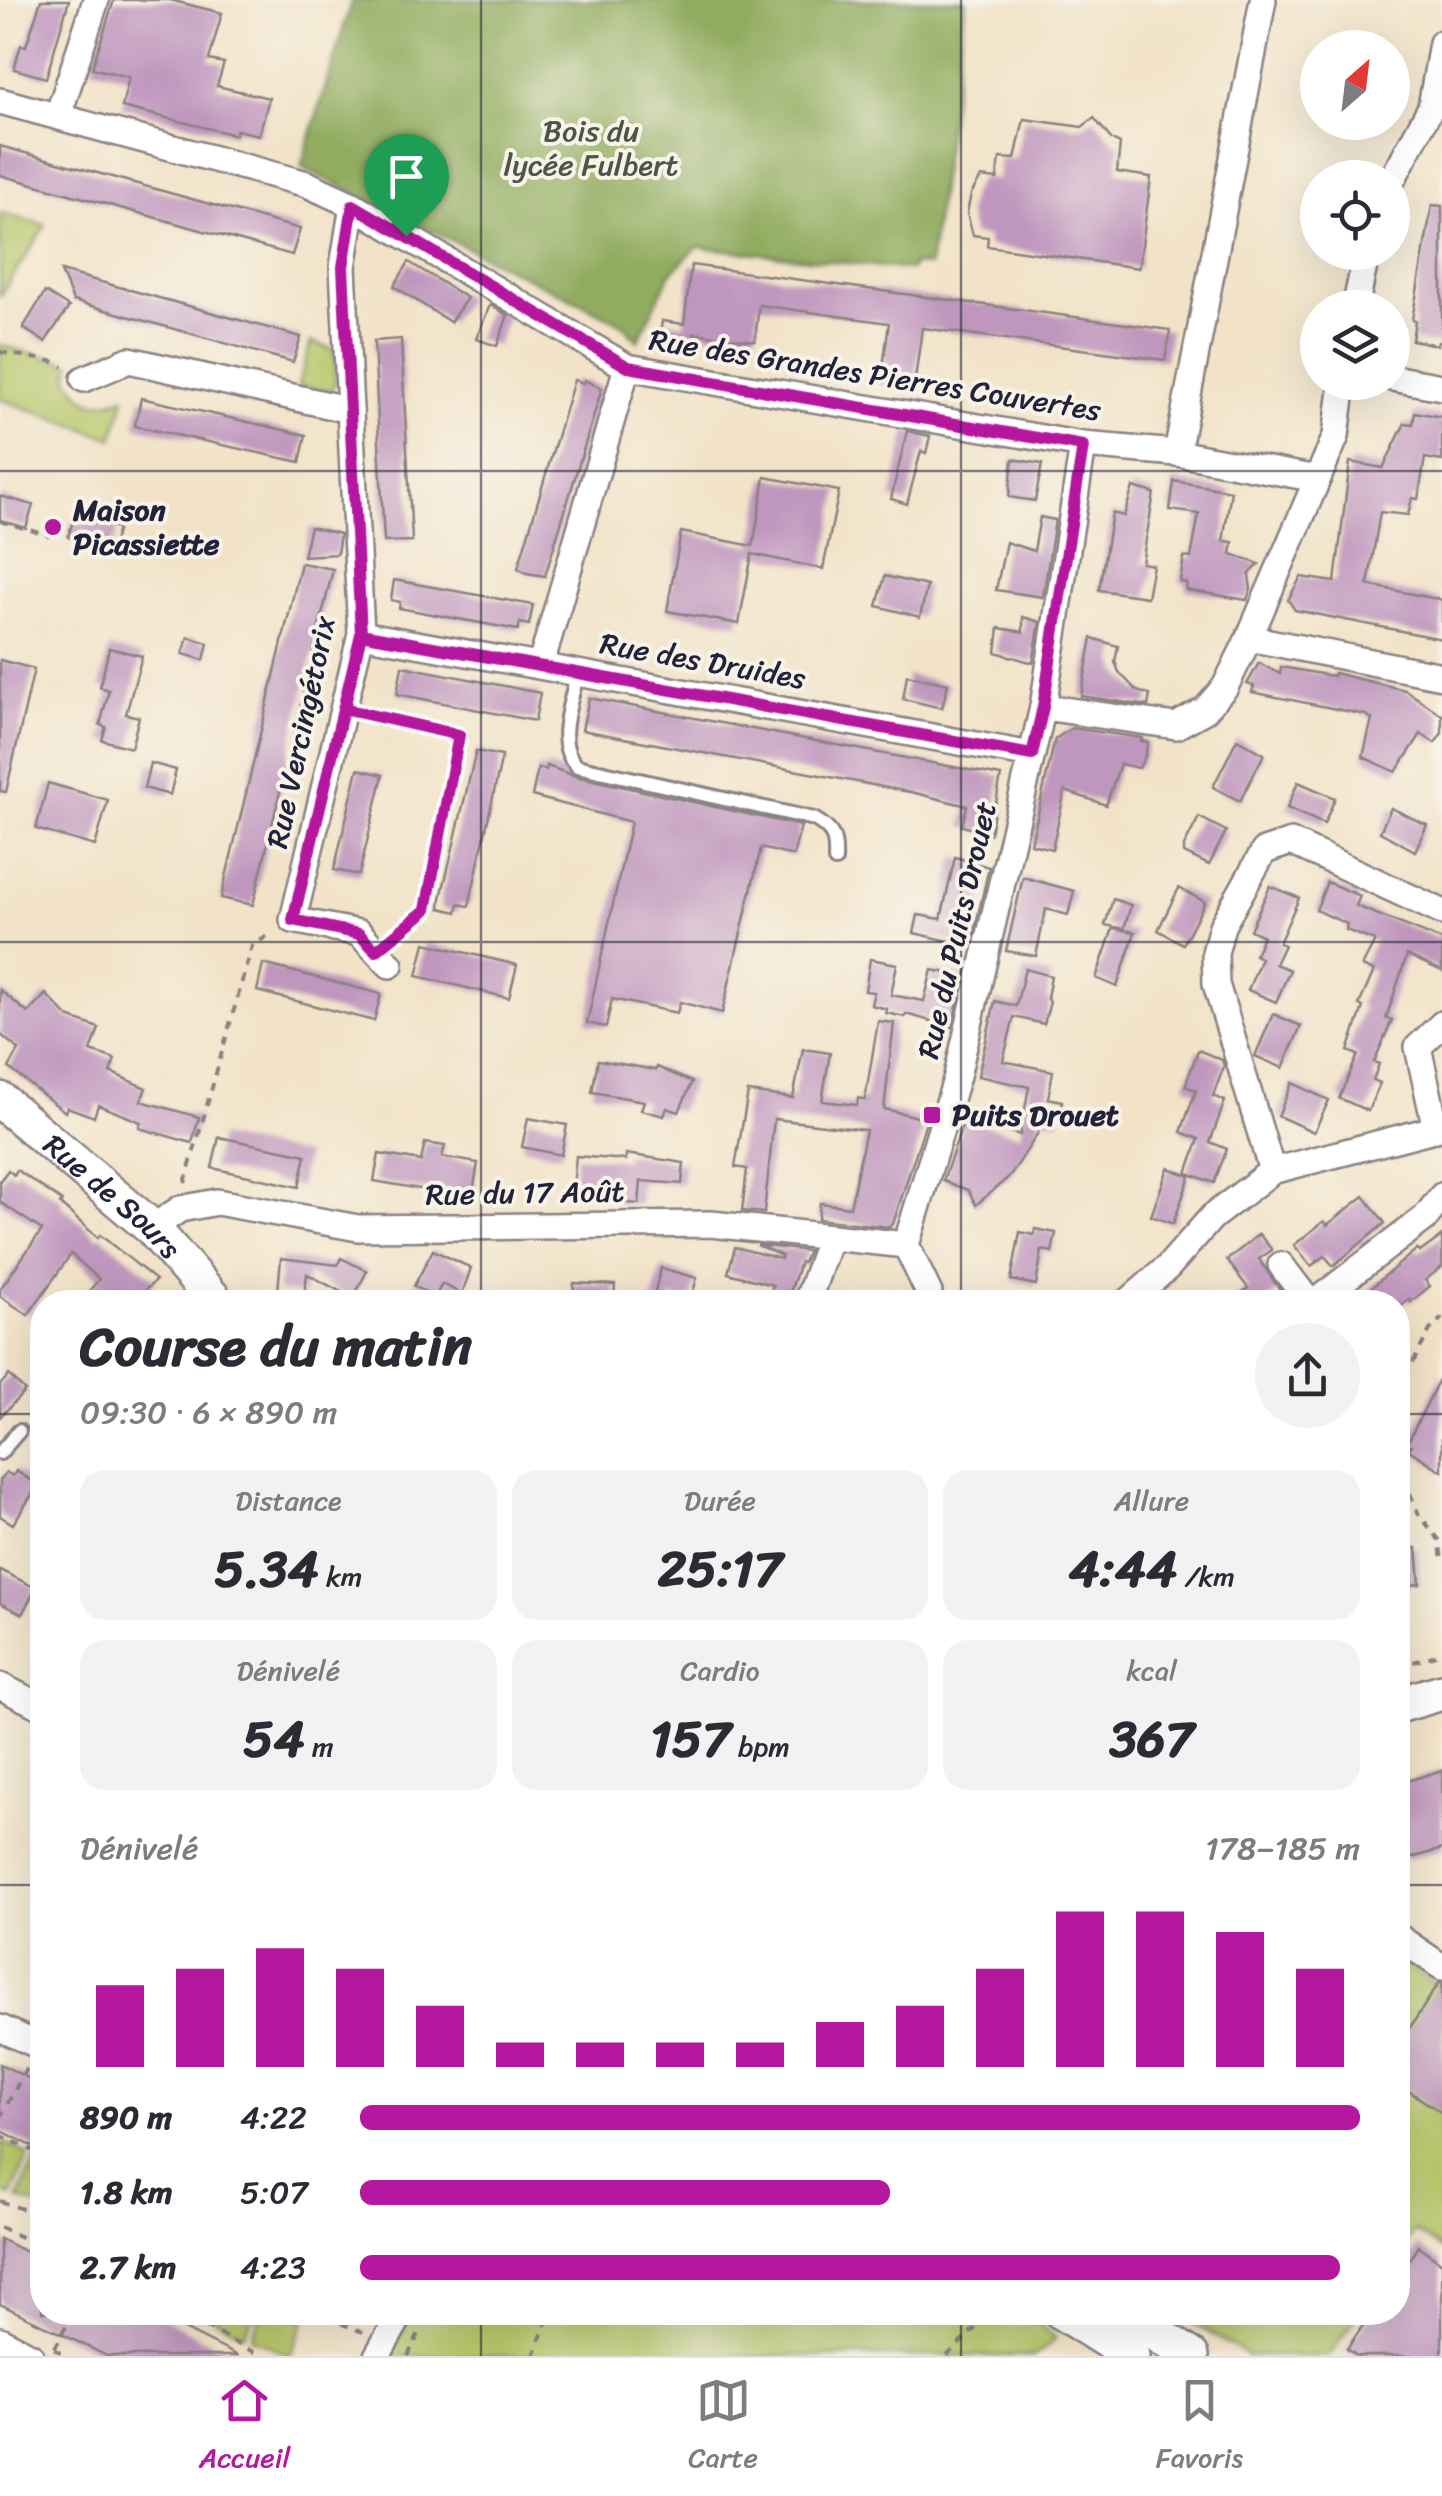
<!DOCTYPE html>
<html lang="fr">
<head>
<meta charset="utf-8">
<style>
  :root { --surface:#fff; --page:#f2f2f3; --text:#2b2b33; --muted:#7c7c81; --line:#e1e1e2; --accent:#b5179e }
  body { margin:0; font-family:Sriracha,sans-serif; background:var(--page); color:var(--text); height:100vh; display:flex; flex-direction:column; font-size:38px; white-space:nowrap }
  * { box-sizing:border-box; margin:0 }
  p { font-size:32px; color:var(--muted) }
  .icon { flex:none; width:55px; height:55px; fill:none; stroke:currentColor; stroke-width:2; stroke-linecap:round; stroke-linejoin:round }
  .map { position:relative; flex:1; overflow:hidden }
  .panel { position:absolute; left:30px; top:1290px; width:1380px; height:1035px; display:flex; flex-direction:column; background:var(--surface); border-radius:40px; box-shadow:0 10px 40px #0002 }
  .panel>* { flex:none }
  .needle { width:65px; rotate:28deg }
  .buttons { position:absolute; left:1300px; top:30px; display:grid; gap:20px }
  .buttons a { display:grid; place-items:center; width:110px; height:110px; border-radius:50%; background:var(--surface); box-shadow:0 10px 40px #0002; font-size:50px }
  .pin { position:absolute; display:grid; place-items:center; width:85px; height:85px; color:#fff; margin:-102px -42px; border-radius:50% 50% 50% 0; rotate:-45deg; box-shadow:0 0 10px #0007 }
  .pin .icon { rotate:45deg }
  .round { display:grid; place-items:center; flex:none; width:105px; height:105px; border-radius:52px; background:var(--page) }
  .summary { display:flex; align-items:center; justify-content:space-between; height:170px; padding:0 50px }
  h1 { font-size:55px; font-weight:800; line-height:75px }
  .metrics { display:grid; grid-template-columns:repeat(3,1fr); gap:15px; height:170px; padding:10px 50px }
  .metrics div { display:grid; align-content:center; border-radius:25px; background:var(--page); text-align:center }
  .metrics b { font-size:50px; font-weight:800 }
  .metrics small { font-size:28px; font-weight:400 }
  .metrics p { font-size:28px }
  .chart { height:280px; padding:20px 50px }
  .chart p { display:flex; justify-content:space-between }
  .chart svg { width:100%; height:180px; margin-top:10px; stroke:var(--accent); stroke-width:6 }
  ul { padding:0 50px; list-style:none; font-size:32px }
  li { display:grid; grid-template-columns:160px 120px 1fr; align-items:center; height:75px }
  li i { height:25px; border-radius:12px; background:var(--accent) }
  .tab-bar { display:flex; justify-content:space-around; align-items:center; height:140px; border-top:2px solid var(--line); background:var(--surface); font-size:28px; color:var(--muted) }
  .tab-bar a { display:grid; justify-items:center; gap:5px }
  .tab-bar .current { color:var(--accent) }
  .map>svg:first-child { display:block }
  .green { fill:#b7c76a; stroke:#6c7452; stroke-width:2.5 }
  .forest { fill:#91ac5e; stroke:#5a674c; stroke-width:2.5 }
  .building { fill:#bf96bd }
  .lines { fill:none; stroke-linecap:round; stroke-linejoin:round }
  .lane-casing { stroke:#8a8282; stroke-width:18 }
  .street-casing { stroke:#8a8282; stroke-width:30 }
  .secondary-casing { stroke:#8a8282; stroke-width:40 }
  .path { stroke:#8a8282; stroke-width:4; stroke-dasharray:8 8; stroke-linecap:butt }
  .lane { stroke:#fff; stroke-width:12 }
  .street { stroke:#fff; stroke-width:25 }
  .secondary { stroke:#fff; stroke-width:35 }
  .route-casing { stroke:#fff; stroke-width:20 }
  .route { stroke:#b5179e; stroke-width:12 }
  .grid { fill:none; stroke:#22223b; stroke-width:2.5; stroke-opacity:0.55 }
  .poi-dot { fill:#b5179e; stroke:#f7f3e8; stroke-width:4 }
  .labels { text-anchor:middle; stroke-width:8; stroke-linejoin:round; paint-order:stroke }
  .park-label { font-size:30px; fill:#4f5449; stroke:#f7f3e8 }
  .street-label { font-size:30px; fill:#22223b; stroke:#f7f3e8 }
  .poi-label { font-size:30px; font-weight:bold; fill:#22223b; stroke:#f7f3e8; text-anchor:start }
</style>
</head>
<body>
<div class="map">
<svg width="1442" height="2356" viewBox="0 0 1442 2356">
  <rect width="100%" height="100%" fill="#f7f3e8"/>
  <filter id="ink" filterUnits="userSpaceOnUse"><feTurbulence type="fractalNoise" baseFrequency=".01" numOctaves="2"/><feDisplacementMap in="SourceGraphic" scale="20" xChannelSelector="R" yChannelSelector="G"/><feConvolveMatrix kernelMatrix="1 2 1 2 8 2 1 2 1" color-interpolation-filters="sRGB"/></filter>
  <filter id="wash" filterUnits="userSpaceOnUse"><feTurbulence type="fractalNoise" baseFrequency=".0048" numOctaves="4" result="noise"/><feDisplacementMap in="SourceGraphic" scale="40" xChannelSelector="R" yChannelSelector="G"/><feGaussianBlur stdDeviation="2.25" result="paint"/><feColorMatrix in="noise" values="0 0 0 0 0 0 0 0 0 0 0 0 0 0 0 0 0 1.4 0 .05"/><feComposite in="paint" operator="in"/></filter>
  <g filter="url(#wash)">
    <rect width="100%" height="100%" fill="#f2e3c8"/>
    <g class="green">
      <polygon points="0,213 46,225 0,296"/>
      <polygon points="311,342 335,350 336,382 330,391 298,386"/>
      <path d="M0 345 71 364 68 378C87 405 93 407 125 397L113 439 0 399Z"/>
      <polygon points="1398,1959 1442,1989 1442,2249 1414,2231 1398,2255"/>
      <polygon points="3,2142 29,2155 11,2196 0,2191"/>
      <polygon points="36,2158 42,2162 42,2207 18,2199"/>
      <polygon points="218,2312 255,2312 255,2313 244,2334 215,2319"/>
      <polygon points="413,2312 1024,2312 1056,2338 1035,2356 389,2356"/>
      <polygon points="262,2313 283,2313 305,2321 290,2356 251,2337"/>
      <polygon points="1177,2313 1358,2313 1329,2356 1248,2356"/>
    </g>
    <polygon class="forest" points="352,0 966,0 929,266 913,264 911,270 697,247 670,274 638,341 621,323 301,167"/>
    <g id="blocks">
      <g class="building">
        <polygon points="41,0 69,0 46,78 14,69 21,45 26,46"/>
        <polygon points="114,0 170,0 222,13 209,60 224,63 217,86 269,98 259,135 236,130 235,135 122,107 129,77 92,68"/>
        <polygon points="1094,118 1112,140 1120,144 1117,172 1151,177 1139,268 987,246 988,237 973,235 967,213 971,194 981,177 997,179 1000,158 1015,159 1024,119 1082,127"/>
        <polygon points="0,146 300,229 292,255 0,175"/>
        <polygon points="1432,205 1442,206 1442,342 1438,341 1437,345 1412,340 1415,321 1412,320"/>
        <polygon points="409,262 467,298 450,322 394,286"/>
        <polygon points="691,265 1170,330 1165,360 922,328 914,387 881,382 889,323 759,305 755,341 694,333 692,348 659,344 662,321 684,324"/>
        <polygon points="61,271 301,337 293,362 73,301"/>
        <polygon points="45,292 69,307 45,342 23,328"/>
        <polygon points="490,305 508,315 497,346 476,339"/>
        <polygon points="401,339 412,541 384,542 374,341"/>
        <polygon points="574,380 584,383 585,380 602,388 545,576 527,573 518,568"/>
        <polygon points="141,398 306,435 300,462 135,426"/>
        <polygon points="1415,412 1442,417 1442,461 1425,458 1418,499 1412,498 1408,515 1380,512 1368,585 1442,600 1442,639 1295,610 1288,600 1301,577 1335,582 1350,462 1383,468 1405,423 1413,424"/>
        <polygon points="907,431 930,436 926,453 921,451 907,504 891,499"/>
        <polygon points="1013,459 1042,464 1035,501 1009,497"/>
        <polygon points="765,477 839,491 823,569 752,554 739,624 667,611 681,532 753,546"/>
        <polygon points="1174,481 1231,491 1223,541 1233,542 1231,554 1259,564 1249,575 1251,589 1247,600 1186,590 1187,583 1180,582 1184,557 1191,558 1199,514 1170,510"/>
        <polygon points="1133,487 1154,493 1142,563 1153,565 1147,597 1099,590 1112,513 1124,516"/>
        <polygon points="0,496 33,505 26,528 0,520"/>
        <polygon points="1040,517 1055,520 1043,597 996,590 1006,542 1034,551"/>
        <polygon points="74,518 118,528 112,549 68,537"/>
        <polygon points="310,527 340,534 337,554 303,556"/>
        <polygon points="301,563 333,569 253,905 221,898"/>
        <polygon points="885,576 927,586 920,617 877,606"/>
        <polygon points="394,580 533,605 529,625 520,623 518,630 399,608 400,602 391,600"/>
        <polygon points="1023,617 1040,622 1033,663 996,652 999,628 1023,632"/>
        <polygon points="188,637 208,643 204,660 183,654"/>
        <polygon points="1092,638 1118,646 1115,662 1119,672 1137,691 1150,695 1148,706 1081,696"/>
        <polygon points="109,648 142,656 126,714 139,717 131,748 102,740 106,727 100,725 109,690 100,687"/>
        <polygon points="0,660 34,669 6,792 0,791"/>
        <polygon points="1259,663 1280,674 1281,667 1333,676 1334,673 1405,690 1442,715 1442,733 1435,743 1421,734 1396,772 1363,757 1372,719 1366,715 1252,692 1254,686 1247,684"/>
        <polygon points="402,666 540,693 535,721 397,694"/>
        <polygon points="907,675 948,684 942,708 903,699"/>
        <polygon points="589,698 1001,776 990,834 962,826 967,806 915,793 582,730"/>
        <polygon points="1072,728 1142,738 1141,741 1148,742 1145,756 1139,768 1120,764 1106,805 1065,791 1052,849 1031,844 1055,739"/>
        <polygon points="1237,739 1264,754 1240,801 1213,787"/>
        <polygon points="476,751 502,756 469,906 459,904 457,912 440,908 441,898"/>
        <polygon points="150,763 176,770 170,795 144,788"/>
        <polygon points="547,766 575,776 801,826 793,856 761,848 722,1013 680,1002 677,1013 612,999 606,1027 587,1023 631,822 532,796 538,768 546,770"/>
        <polygon points="358,769 383,775 359,875 334,870"/>
        <polygon points="1298,782 1335,798 1324,824 1287,808"/>
        <polygon points="48,783 108,800 95,846 36,829"/>
        <polygon points="1391,808 1427,825 1415,851 1380,832"/>
        <polygon points="1199,817 1226,831 1209,865 1184,853 1184,846"/>
        <polygon points="955,857 989,867 971,946 914,933 918,915 941,919"/>
        <polygon points="1023,877 1074,891 1068,915 1046,909 1036,956 1006,951"/>
        <polygon points="1327,882 1360,896 1356,906 1442,940 1442,971 1407,955 1386,1018 1392,1020 1374,1062 1379,1064 1373,1080 1380,1083 1368,1111 1339,1098 1358,1055 1348,1051 1363,1007 1359,1005 1374,971 1362,966 1375,941 1346,930 1347,924 1316,910"/>
        <polygon points="1270,886 1299,898 1279,943 1284,945 1275,964 1290,970 1276,1002 1248,990 1261,958 1255,955 1263,936 1250,930"/>
        <polygon points="1179,888 1205,902 1183,944 1158,930"/>
        <polygon points="1113,899 1131,905 1124,929 1105,925"/>
        <polygon points="1113,928 1135,932 1117,987 1096,978"/>
        <polygon points="425,943 517,965 509,998 417,976"/>
        <polygon points="870,959 897,964 891,995 924,1001 932,970 964,976 952,1027 906,1014 905,1017 886,1013 887,1009 871,1005 874,992 865,991"/>
        <polygon points="263,964 381,994 374,1021 257,991"/>
        <polygon points="1025,969 1051,976 1047,998 1050,1002 1044,1024 1014,1017 1003,1061 1053,1071 1048,1098 1062,1101 1058,1121 1041,1118 1038,1133 1011,1175 976,1205 968,1190 943,1181 964,1120 1020,1135 1029,1087 978,1076 995,1001 1016,1006"/>
        <polygon points="0,990 28,1013 46,994 68,1017 99,1028 91,1051 115,1059 110,1072 146,1088 141,1101 199,1117 192,1143 139,1128 141,1122 98,1105 94,1117 67,1107 65,1112 9,1068 19,1050 0,1034"/>
        <polygon points="1273,1014 1301,1026 1283,1068 1255,1056"/>
        <polygon points="878,1021 894,1023 884,1109 927,1119 893,1224 889,1227 818,1219 820,1203 850,1207 866,1130 774,1119 764,1213 742,1211 747,1169 735,1167 748,1092 793,1098 803,1049 830,1053 822,1101 857,1105 858,1098 865,1100"/>
        <polygon points="1198,1050 1222,1060 1224,1066 1213,1096 1225,1101 1210,1142 1227,1149 1214,1183 1187,1173 1199,1139 1181,1132 1196,1090 1185,1086"/>
        <polygon points="598,1060 656,1070 657,1067 692,1082 679,1112 667,1108 664,1116 641,1110 644,1101 592,1092"/>
        <polygon points="1292,1083 1329,1100 1314,1132 1278,1116"/>
        <polygon points="528,1118 567,1125 561,1155 522,1147"/>
        <polygon points="219,1137 306,1155 299,1187 212,1168"/>
        <polygon points="425,1143 445,1146 442,1157 478,1163 472,1198 374,1181 379,1154 421,1161"/>
        <polygon points="626,1154 684,1163 682,1184 641,1181 639,1204 616,1202 617,1190 573,1187 576,1156 626,1160"/>
        <polygon points="1168,1168 1190,1176 1173,1224 1151,1216"/>
        <polygon points="8,1170 14,1175 17,1170 62,1201 60,1204 98,1238 100,1235 156,1280 133,1302 105,1302 90,1290 99,1279 71,1254 28,1315 0,1296 0,1289 42,1230 0,1202 0,1181"/>
        <polygon points="1364,1196 1385,1223 1333,1266 1325,1256 1311,1266 1294,1245 1324,1221 1327,1225"/>
        <polygon points="1035,1229 1056,1233 1052,1252 1042,1250 1036,1285 1011,1280 1020,1232 1034,1235"/>
        <polygon points="1259,1234 1272,1250 1259,1259 1280,1290 1265,1302 1230,1302 1248,1288 1227,1260"/>
        <polygon points="1442,1236 1442,1267 1425,1280 1430,1286 1411,1302 1409,1299 1400,1307 1398,1302 1354,1302 1417,1249 1420,1252"/>
        <polygon points="757,1245 808,1251 803,1263 800,1262 787,1302 767,1302 773,1285 728,1273 735,1247 781,1259 782,1256"/>
        <polygon points="433,1250 471,1268 462,1294 442,1284 435,1297 414,1286"/>
        <polygon points="281,1258 338,1265 341,1258 367,1271 353,1298 307,1274 304,1295 278,1291"/>
        <polygon points="661,1268 697,1278 690,1302 672,1297 671,1302 652,1302"/>
        <polygon points="574,1283 615,1285 614,1302 573,1302"/>
        <polygon points="1442,1373 1442,1471 1409,1450 1411,1445 1407,1444"/>
        <polygon points="9,1375 25,1391 0,1417 0,1385"/>
        <polygon points="16,1471 38,1485 13,1524 0,1516 0,1481 6,1472 13,1476"/>
        <polygon points="1417,1548 1420,1584 1398,1586 1398,1549"/>
        <polygon points="0,1570 36,1588 22,1614 0,1603"/>
        <polygon points="1442,1770 1442,1849 1405,1860 1398,1837 1398,1784"/>
        <polygon points="1439,1983 1442,1983 1442,2113 1398,2084 1398,2046"/>
        <polygon points="0,2064 42,2085 42,2151 0,2130"/>
        <polygon points="0,2239 42,2260 42,2312 150,2312 238,2356 107,2356 0,2304"/>
        <polygon points="1418,2246 1442,2263 1442,2356 1357,2356 1347,2349 1372,2312 1398,2312 1398,2276"/>
      </g>
    </g>
  </g>
  <g filter="url(#ink)">
    <use href="#blocks" fill-opacity="0" stroke="#8a8282" stroke-width="2.5"/>
    <g class="lines">
      <g class="lane-casing">
        <g id="lane">
          <path d="M578 671C572 701 553 743 577 766L814 819C833 830 836 837 835 860"/>
          <polyline points="343,709 459,735"/>
          <polyline points="0,1453 19,1431"/>
        </g>
      </g>
      <g class="street-casing">
        <g id="street">
          <polyline points="0,101 307,184 353,205 627,367 1083,445 1177,453 1317,479"/>
          <polyline points="58,116 96,0"/>
          <polyline points="1392,180 1431,107 1442,43"/>
          <polyline points="353,205 343,267 361,634 293,920 359,933 390,965"/>
          <polyline points="1355,308 1367,252"/>
          <polyline points="1392,378 1442,387"/>
          <polyline points="84,379 129,360 350,410"/>
          <polyline points="1177,453 1263,0"/>
          <polyline points="361,634 1032,755"/>
          <polyline points="1249,638 1442,676"/>
          <polyline points="541,664 627,367"/>
          <polyline points="1043,707 1176,726 1205,710 1225,687 1249,638 1336,436 1343,382"/>
          <polyline points="1436,1129 1418,1047 1442,1024"/>
          <polyline points="1272,1171 1216,984 1215,953 1222,926 1264,851 1291,842 1442,912"/>
          <polyline points="152,1228 180,1209 217,1202 358,1228 711,1224 906,1245"/>
          <polyline points="1281,1265 1309,1302"/>
          <polyline points="807,1302 830,1237"/>
          <polyline points="926,1302 929,1293 906,1245 957,1076 1043,707 1083,445"/>
          <polyline points="1128,1302 1168,1267 1212,1217 1272,1171 1442,1127"/>
          <polyline points="1315,1302 1425,1218 1442,1196"/>
          <polyline points="0,1686 42,1707"/>
          <polyline points="1398,1937 1442,1967"/>
          <polyline points="0,2028 42,2047"/>
          <polyline points="0,2340 31,2356"/>
          <polyline points="377,2356 402,2312"/>
        </g>
      </g>
      <g class="secondary-casing">
        <g id="secondary">
          <path id="s1" d="M0 1100 152 1228 216 1302"/>
          <polyline points="1398,1705 1442,1692"/>
          <polyline points="1062,2312 1132,2356"/>
          <polyline points="1123,2312 1191,2356"/>
        </g>
      </g>
      <g class="path">
        <polyline points="0,352 55,362 63,367"/>
        <polyline points="0,521 50,536"/>
        <polyline points="395,935 426,910 456,752"/>
        <polyline points="185,1183 252,946 272,933"/>
        <polyline points="1398,1391 1430,1330 1442,1318"/>
        <polyline points="1398,1464 1418,1513 1440,1541 1442,1564"/>
        <polyline points="1398,1667 1442,1653"/>
        <polyline points="0,2118 27,2067"/>
        <polyline points="0,2135 42,2155"/>
        <polyline points="0,2201 42,2216"/>
        <polyline points="0,2227 42,2247"/>
        <polyline points="176,2312 261,2356"/>
        <polyline points="311,2312 363,2332"/>
        <polyline points="55,2348 73,2312"/>
        <polyline points="54,2349 68,2356"/>
        <polyline points="408,2356 421,2330"/>
        <polyline points="534,2356 550,2312"/>
        <polyline points="947,2356 992,2312"/>
      </g>
      <use href="#lane" class="lane"/>
      <use href="#street" class="street"/>
      <use href="#secondary" class="secondary"/>
    </g>
  </g>
  <g class="lines" filter="url(#ink)">
    <g class="route-casing">
      <polyline id="route" points="406,236 353,205 343,267 361,634 293,920 359,934 376,951 426,910 459,735 344,709 361,634 1032,755 1043,707 1083,446 628,367 406,236"/>
    </g>
    <use href="#route" class="route"/>
  </g>
  <path class="grid" d="M481 0V1302M961 0V1302M0 471H1442M0 942H1442M0 1414H42M1398 1414H1442M0 1885H42M1398 1885H1442M481 2312V2356M961 2312V2356"/>
  <g class="poi-dot">
    <circle cx="53" cy="527" r="10"/>
    <rect x="922" y="1105" width="20" height="20" rx="5"/>
  </g>
  <g class="labels">
    <g class="park-label">
      <text x="591" y="141">Bois du<tspan x="591" dy="34">lycée Fulbert</tspan></text>
    </g>
    <g class="street-label">
      <text transform="translate(875 375) rotate(9)" y="10">Rue des Grandes Pierres Couvertes</text>
      <text transform="translate(703 661) rotate(10)" y="10">Rue des Druides</text>
      <text transform="translate(301 732) rotate(-78)" y="10">Rue Vercingétorix</text>
      <text transform="translate(957 930) rotate(-77)" y="10">Rue du Puits Drouet</text>
      <text transform="translate(525 1193) rotate(-1)" y="10">Rue du 17 Août</text>
      <text dy="10" stroke="none"><textPath href="#s1" startOffset="148">Rue de Sours</textPath></text>
    </g>
    <g class="poi-label">
      <text x="73" y="520">Maison<tspan x="73" dy="34">Picassiette</tspan></text>
      <text x="952" y="1125">Puits Drouet</text>
    </g>
  </g>
</svg>
<div class="buttons">
<a><svg class="needle" viewBox="-14 -14 28 28"><path d="M0-13l5 13h-10z" fill="#e53935"/><path d="M0 13l5-13h-10z" fill="#7c7c81"/></svg></a>
<a><svg class="icon" aria-label="locate" viewBox="0 0 24 24"><circle cx="12" cy="12" r="6"/><path d="M12 2v4M12 18v4M2 12h4M18 12h4"/></svg></a>
<a><svg class="icon" aria-label="layers" viewBox="0 0 24 24"><path d="M12 4l9 5-9 5-9-5zM3 14l9 5 9-5"/></svg></a>
</div>
<div class="pin" style="left:406px;top:236px;background:#1e9e55"><svg class="icon" aria-label="arrive" viewBox="0 0 24 24"><path d="M6 21V4h12l-3 4 3 4H6"/></svg></div>
<section class="panel">
<div class="summary"><div><h1>Course du matin</h1><p>09:30 · 6 × 890 m</p></div><a class="round"><svg class="icon" aria-label="share" viewBox="0 0 24 24"><path d="M12 15V3M7 8l5-5 5 5M5 13v7h14v-7"/></svg></a></div>
<div class="metrics">
<div><p>Distance</p><b>5.34<small> km</small></b></div>
<div><p>Durée</p><b>25:17</b></div>
<div><p>Allure</p><b>4:44<small> /km</small></b></div>
</div>
<div class="metrics">
<div><p>Dénivelé</p><b>54<small> m</small></b></div>
<div><p>Cardio</p><b>157<small> bpm</small></b></div>
<div><p>kcal</p><b>367</b></div>
</div>
<div class="chart"><p><span>Dénivelé</span>178–185 m</p>
<svg viewBox="0 0 160 44" preserveAspectRatio="none"><path d="M5 44V24M15 44V20M25 44V15M35 44V20M45 44V29M55 44V38M65 44V38M75 44V38M85 44V38M95 44V33M105 44V29M115 44V20M125 44V6M135 44V6M145 44V11M155 44V20"/></svg>
</div>
<ul>
<li><b>890 m</b>4:22<i style="width:100%"></i></li>
<li><b>1.8 km</b>5:07<i style="width:53%"></i></li>
<li><b>2.7 km</b>4:23<i style="width:98%"></i></li>
</ul>
</section>
</div>
<nav class="tab-bar">
<a class="current"><svg class="icon" aria-label="home" viewBox="0 0 24 24"><path d="M3 11l9-7 9 7M6 9v11h12V9"/></svg>Accueil</a>
<a><svg class="icon" aria-label="map" viewBox="0 0 24 24"><path d="M3 6l6-2 6 2 6-2v14l-6 2-6-2-6 2zM9 4v14M15 6v14"/></svg>Carte</a>
<a><svg class="icon" aria-label="saved" viewBox="0 0 24 24"><path d="M7 4h10v16l-5-4-5 4z"/></svg>Favoris</a>
</nav>
</body>
</html>
